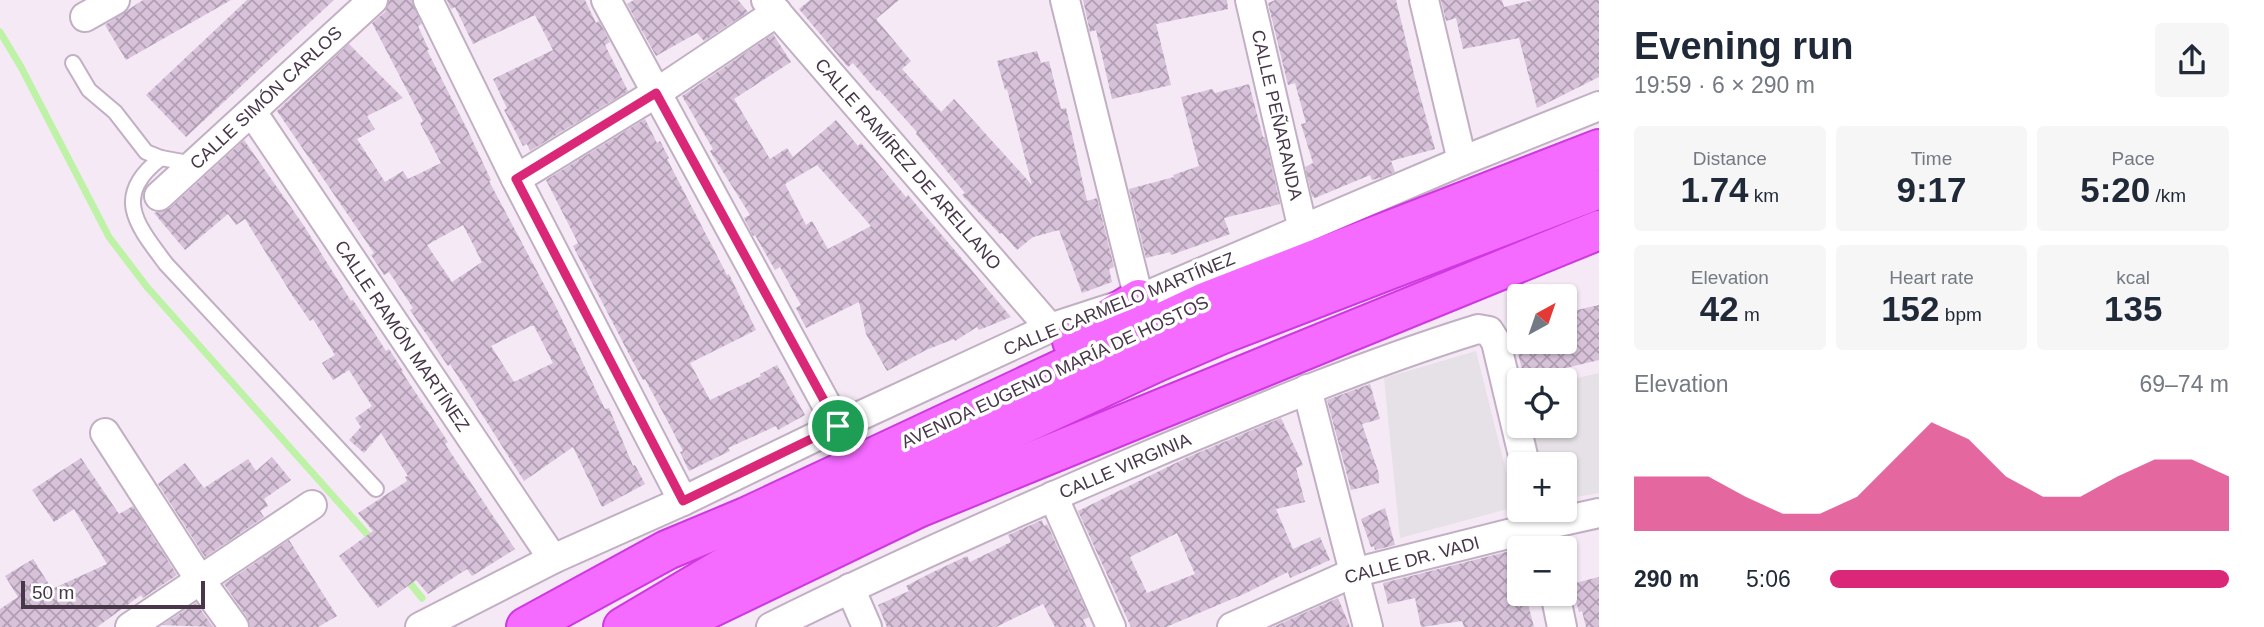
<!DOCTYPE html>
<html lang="en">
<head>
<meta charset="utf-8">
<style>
  :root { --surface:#fff; --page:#f6f6f7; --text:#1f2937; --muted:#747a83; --accent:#db2777 }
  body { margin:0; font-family:Helvetica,sans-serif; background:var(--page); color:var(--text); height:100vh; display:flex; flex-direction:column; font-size:26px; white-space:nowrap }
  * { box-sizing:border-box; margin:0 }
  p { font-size:23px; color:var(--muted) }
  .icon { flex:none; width:38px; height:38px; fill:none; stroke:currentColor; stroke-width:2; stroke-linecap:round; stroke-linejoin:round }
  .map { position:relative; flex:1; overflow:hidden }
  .details { display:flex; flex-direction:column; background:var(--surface); width:665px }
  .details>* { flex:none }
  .needle { width:46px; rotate:40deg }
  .fabs { position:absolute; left:1507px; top:284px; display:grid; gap:14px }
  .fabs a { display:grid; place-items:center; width:70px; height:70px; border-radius:7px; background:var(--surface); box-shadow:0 2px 5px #0004; font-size:35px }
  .scale { position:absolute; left:21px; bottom:18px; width:184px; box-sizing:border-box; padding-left:7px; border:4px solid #473749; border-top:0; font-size:19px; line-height:24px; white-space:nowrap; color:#473749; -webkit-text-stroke:5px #fff; paint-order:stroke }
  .pin { position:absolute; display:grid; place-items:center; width:60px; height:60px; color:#fff; margin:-30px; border:4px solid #fff; border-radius:50%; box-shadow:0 2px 7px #0007 }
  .round { display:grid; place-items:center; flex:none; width:74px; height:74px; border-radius:7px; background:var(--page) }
  .head { display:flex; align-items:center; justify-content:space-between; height:119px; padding:0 35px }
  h1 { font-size:38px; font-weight:700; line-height:52px }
  .metrics { display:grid; grid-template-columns:repeat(3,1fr); gap:10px; height:119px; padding:7px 35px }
  .metrics div { display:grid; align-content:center; border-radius:7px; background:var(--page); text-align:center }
  .metrics b { font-size:35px; font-weight:700 }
  .metrics small { font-size:19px; font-weight:400 }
  .metrics p { font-size:19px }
  .chart { height:196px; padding:14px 35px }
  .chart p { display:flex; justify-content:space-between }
  .chart svg { width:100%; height:126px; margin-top:7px; fill:var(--accent); opacity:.7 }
  ul { padding:0 35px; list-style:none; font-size:23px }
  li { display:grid; grid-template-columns:112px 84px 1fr; align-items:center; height:52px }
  li i { height:18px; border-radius:9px; background:var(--accent) }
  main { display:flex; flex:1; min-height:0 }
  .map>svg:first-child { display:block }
  .parking { fill:#e6e1e6 }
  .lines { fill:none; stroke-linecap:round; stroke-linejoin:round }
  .stream { stroke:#bef2a6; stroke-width:7 }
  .building { fill:url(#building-cross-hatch); fill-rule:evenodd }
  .lane-casing { stroke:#c2afc4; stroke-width:18 }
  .street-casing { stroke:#c2afc4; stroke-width:32 }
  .highway-casing { stroke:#cf38e0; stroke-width:42 }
  .lane { stroke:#fff; stroke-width:14 }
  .street { stroke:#fff; stroke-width:28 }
  .highway { stroke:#f56aff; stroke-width:38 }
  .route-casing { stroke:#fff; stroke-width:14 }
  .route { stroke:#db2777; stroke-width:9 }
  .labels { text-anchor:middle; stroke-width:7; stroke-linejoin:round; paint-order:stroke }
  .street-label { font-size:18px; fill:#473749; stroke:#fff }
</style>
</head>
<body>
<main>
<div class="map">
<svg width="1599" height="627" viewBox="0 0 1599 627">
  <defs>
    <pattern id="building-cross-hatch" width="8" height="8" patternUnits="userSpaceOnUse" patternTransform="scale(1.75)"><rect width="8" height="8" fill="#d7c2da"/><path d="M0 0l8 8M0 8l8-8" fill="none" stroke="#b09eb3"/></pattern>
  </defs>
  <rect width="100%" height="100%" fill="#f4e9f5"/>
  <g class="parking">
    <polygon points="1476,351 1515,507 1400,538 1384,378"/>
    <polygon points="1599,373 1599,493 1565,499 1564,464 1536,464 1527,425 1564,425 1565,381"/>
  </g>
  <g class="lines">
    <g class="stream">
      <polyline points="0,32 21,67 109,237 147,287 374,542"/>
      <polyline points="405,577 422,598"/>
    </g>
  </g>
  <g class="building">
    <polygon points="143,0 231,0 126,60 105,25"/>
    <polygon points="247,0 334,0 186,137 146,95"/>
    <path d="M389 0H412L422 24 418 26 429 50H427L467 129 491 180 489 181 556 307 605 409 609 408 633 466 635 465 645 484 602 507 573 447 524 481 450 364 448 366 410 310 413 308 389 272 384 275 371 255 374 253 277 111 349 44 403 98 367 116 375 129 357 139 385 182 403 171 408 179 441 163 420 123 423 121 372 23 385 12ZM463 225 482 262 452 282 427 245ZM531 326H534L553 363 514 382 491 346Z"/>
    <polygon points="447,0 585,0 596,23 599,21 610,42 605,45 628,91 530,151 527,144 523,146 504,110 507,108 493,79 553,50 535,15 473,44 455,7 451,9"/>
    <polygon points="634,0 738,0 748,12 704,41 697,33 656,56 627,4"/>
    <polygon points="810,0 899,0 876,19 911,61 902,69 941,112 954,99 1032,185 1007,89 1005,90 997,61 1037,51 1041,63 1049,61 1061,109 1066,108 1087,201 1097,198 1114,267 1109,269 1112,282 1082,293 1059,230 1033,237 1017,250 1002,233 1000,234 962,195 965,193 916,134 917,132 879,90 877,91 853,63 848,67 799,9"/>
    <polygon points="1083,0 1227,0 1228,9 1156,24 1171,85 1112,99 1096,30 1090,32"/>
    <polygon points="1275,0 1396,0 1415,78 1435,149 1391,161 1395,172 1383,177 1372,180 1370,175 1315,198 1312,196 1305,167 1313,163 1301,124 1306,123 1295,83 1288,85 1268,3"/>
    <polygon points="1441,0 1502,0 1504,7 1533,0 1599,0 1599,77 1537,108 1519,38 1463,49 1456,18 1446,21"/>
    <path d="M773 34 791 62 734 99 770 159 787 148 793 157 836 120 858 146 861 143 906 197 908 195 1011 317 979 330 977 327 955 341 954 339 926 350 887 371 866 334 859 302 806 328 796 308 801 305 780 267 775 270 755 235 753 236 744 218 750 215 710 151 713 149 682 96ZM817 165 871 226 828 249 812 221 806 225 785 184Z"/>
    <polygon points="1249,84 1263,137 1265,137 1280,204 1224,218 1230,234 1171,255 1170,252 1146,258 1129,189 1174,177 1173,175 1199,166 1181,97 1212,89 1215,93"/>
    <polygon points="645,119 657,143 660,141 669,158 667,159 727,275 729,274 756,330 690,363 710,400 761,376 760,374 777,365 805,415 778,430 776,426 728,448 730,451 689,471 680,452 683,451 668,422 645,379 643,380 631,358 573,246 578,243 546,180"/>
    <polygon points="244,140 304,226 351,301 353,300 386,351 389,349 403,371 402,372 448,442 445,444 515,549 472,576 467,569 428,594 416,580 378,608 339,556 373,531 358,513 407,481 405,477 408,476 381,433 364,453 349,440 361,427 355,418 372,406 349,370 333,380 322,363 335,355 313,319 310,321 292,295 245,219 236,225 228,214 185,250 154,213 170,208"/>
    <polygon points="1599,305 1599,360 1524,378 1515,341 1564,341 1564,313"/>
    <polygon points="1370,384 1380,419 1362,424 1379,474 1379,483 1351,490 1327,400"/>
    <path d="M1281 418 1303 465 1296 468 1305 502 1276 509 1293 549 1320 537 1330 560 1290 578 1288 572 1244 594 1166 627H1131L1078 511 1186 458ZM1177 533 1195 574 1147 593 1130 557Z"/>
    <polygon points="272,457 291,480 264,499 268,506 260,511 264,517 205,557 158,484 185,463 204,488 248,459 256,471"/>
    <polygon points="81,458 119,514 133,506 177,575 143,598 141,595 97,627 0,627 0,609 18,597 5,576 33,559 52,589 107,564 74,509 54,522 32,490"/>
    <polygon points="1385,508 1395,545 1375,550 1374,546 1371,547 1361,519"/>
    <polygon points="1042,520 1044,526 1047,524 1089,617 1083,620 1087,627 1055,627 1043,604 996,627 887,627 878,605 909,591 906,586 931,573 967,556 970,562 1011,542 1008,535"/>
    <polygon points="289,540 337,616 318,627 250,627 247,617 224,584"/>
    <polygon points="1514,550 1519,569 1519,602 1527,600 1534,627 1464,627 1462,621 1421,627 1415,598 1388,604 1383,583"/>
    <polygon points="1599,577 1599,627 1586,627 1582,611 1579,612 1571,584"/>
    <polygon points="1338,598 1350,627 1273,627 1331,601"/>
    <polygon points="196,603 213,627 162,625"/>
  </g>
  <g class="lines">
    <g class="lane-casing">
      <g id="lane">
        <polyline points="73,63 89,90 115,112 146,152 161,158 194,164"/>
        <path d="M161 158C112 196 136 224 166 264L376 489"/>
      </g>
    </g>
    <g class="street-casing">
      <g id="street">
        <polyline points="428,0 516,179 683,501"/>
        <polyline points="606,0 838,426"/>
        <polyline points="766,0 1050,328"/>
        <polyline points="1065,0 1139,299"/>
        <polyline points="1250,0 1303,230"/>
        <polyline points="1424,0 1462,161"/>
        <polyline points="85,17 115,0"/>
        <polyline points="252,112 553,559"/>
        <polyline points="516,179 656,93 777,12"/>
        <polyline points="159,196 373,0"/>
        <polyline points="1307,389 1368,627"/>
        <polyline points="105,433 200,580 234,627"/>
        <polyline points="1053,496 1111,627"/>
        <polyline points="850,588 867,627"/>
        <polyline points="1555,593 1562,627"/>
        <polyline points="130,627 312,505"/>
        <polyline points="420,627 553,559 683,501 838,426 1050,328 1139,299 1462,161 1599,106"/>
        <path d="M771 627C894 566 1020 510 1147 456 1256 410 1365 364 1478 329L1489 331 1496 342 1525 464"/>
        <polyline points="1232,627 1353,573 1540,526 1599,513"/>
      </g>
    </g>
    <g class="highway-casing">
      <g id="highway">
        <polyline points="1072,341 1139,299"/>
        <polyline points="526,627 667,550 746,517 1205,302 1599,149"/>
        <polyline points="623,627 753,550 1157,362 1220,335 1599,189"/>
        <polyline points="671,627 918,508 1599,230"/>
      </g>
    </g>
    <use href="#lane" class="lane"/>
    <use href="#street" class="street"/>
    <use href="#highway" class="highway"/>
  </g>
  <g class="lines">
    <g class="route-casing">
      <polygon id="route" points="656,93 838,426 683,501 516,179"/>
    </g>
    <use href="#route" class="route"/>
  </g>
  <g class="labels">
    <g class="street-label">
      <text transform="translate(266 98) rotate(-43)" y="6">CALLE SIMÓN CARLOS</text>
      <text transform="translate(1277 115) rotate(77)" y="6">CALLE PEÑARANDA</text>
      <text transform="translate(908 164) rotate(49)" y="6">CALLE RAMÍREZ DE ARELLANO</text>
      <text transform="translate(1119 304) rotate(-22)" y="6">CALLE CARMELO MARTÍNEZ</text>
      <text transform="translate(402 336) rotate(56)" y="6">CALLE RAMÓN MARTÍNEZ</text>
      <text transform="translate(1055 372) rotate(-25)" y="6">AVENIDA EUGENIO MARÍA DE HOSTOS</text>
      <text transform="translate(1125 466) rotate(-23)" y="6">CALLE VIRGINIA</text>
      <text transform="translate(1412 560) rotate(-15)" y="6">CALLE DR. VADI</text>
    </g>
  </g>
</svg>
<div class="fabs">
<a><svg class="needle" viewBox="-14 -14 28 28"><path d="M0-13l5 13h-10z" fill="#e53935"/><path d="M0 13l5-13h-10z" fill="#747a83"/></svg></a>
<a><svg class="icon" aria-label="locate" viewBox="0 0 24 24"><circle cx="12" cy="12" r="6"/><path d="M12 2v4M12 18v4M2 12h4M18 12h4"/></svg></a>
<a>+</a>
<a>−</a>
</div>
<div class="scale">50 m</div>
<div class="pin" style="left:838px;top:426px;background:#1e9e55"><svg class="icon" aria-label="arrive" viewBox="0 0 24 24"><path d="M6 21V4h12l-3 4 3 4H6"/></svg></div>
</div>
<section class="details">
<div class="head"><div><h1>Evening run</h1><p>19:59 · 6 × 290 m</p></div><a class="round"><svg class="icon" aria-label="share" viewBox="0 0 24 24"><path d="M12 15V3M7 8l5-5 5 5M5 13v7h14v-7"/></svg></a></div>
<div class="metrics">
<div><p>Distance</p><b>1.74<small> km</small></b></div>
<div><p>Time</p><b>9:17</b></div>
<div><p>Pace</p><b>5:20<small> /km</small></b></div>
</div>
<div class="metrics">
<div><p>Elevation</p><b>42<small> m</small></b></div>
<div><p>Heart rate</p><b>152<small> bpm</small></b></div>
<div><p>kcal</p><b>135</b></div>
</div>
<div class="chart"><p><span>Elevation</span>69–74 m</p>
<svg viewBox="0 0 160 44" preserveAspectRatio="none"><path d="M0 44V25L10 25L20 25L30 32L40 38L50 38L60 32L70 19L80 6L90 12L100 25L110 32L120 32L130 25L140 19L150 19L160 25V44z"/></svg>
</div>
<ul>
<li><b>290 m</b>5:06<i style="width:100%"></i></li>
</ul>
</section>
</main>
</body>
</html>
